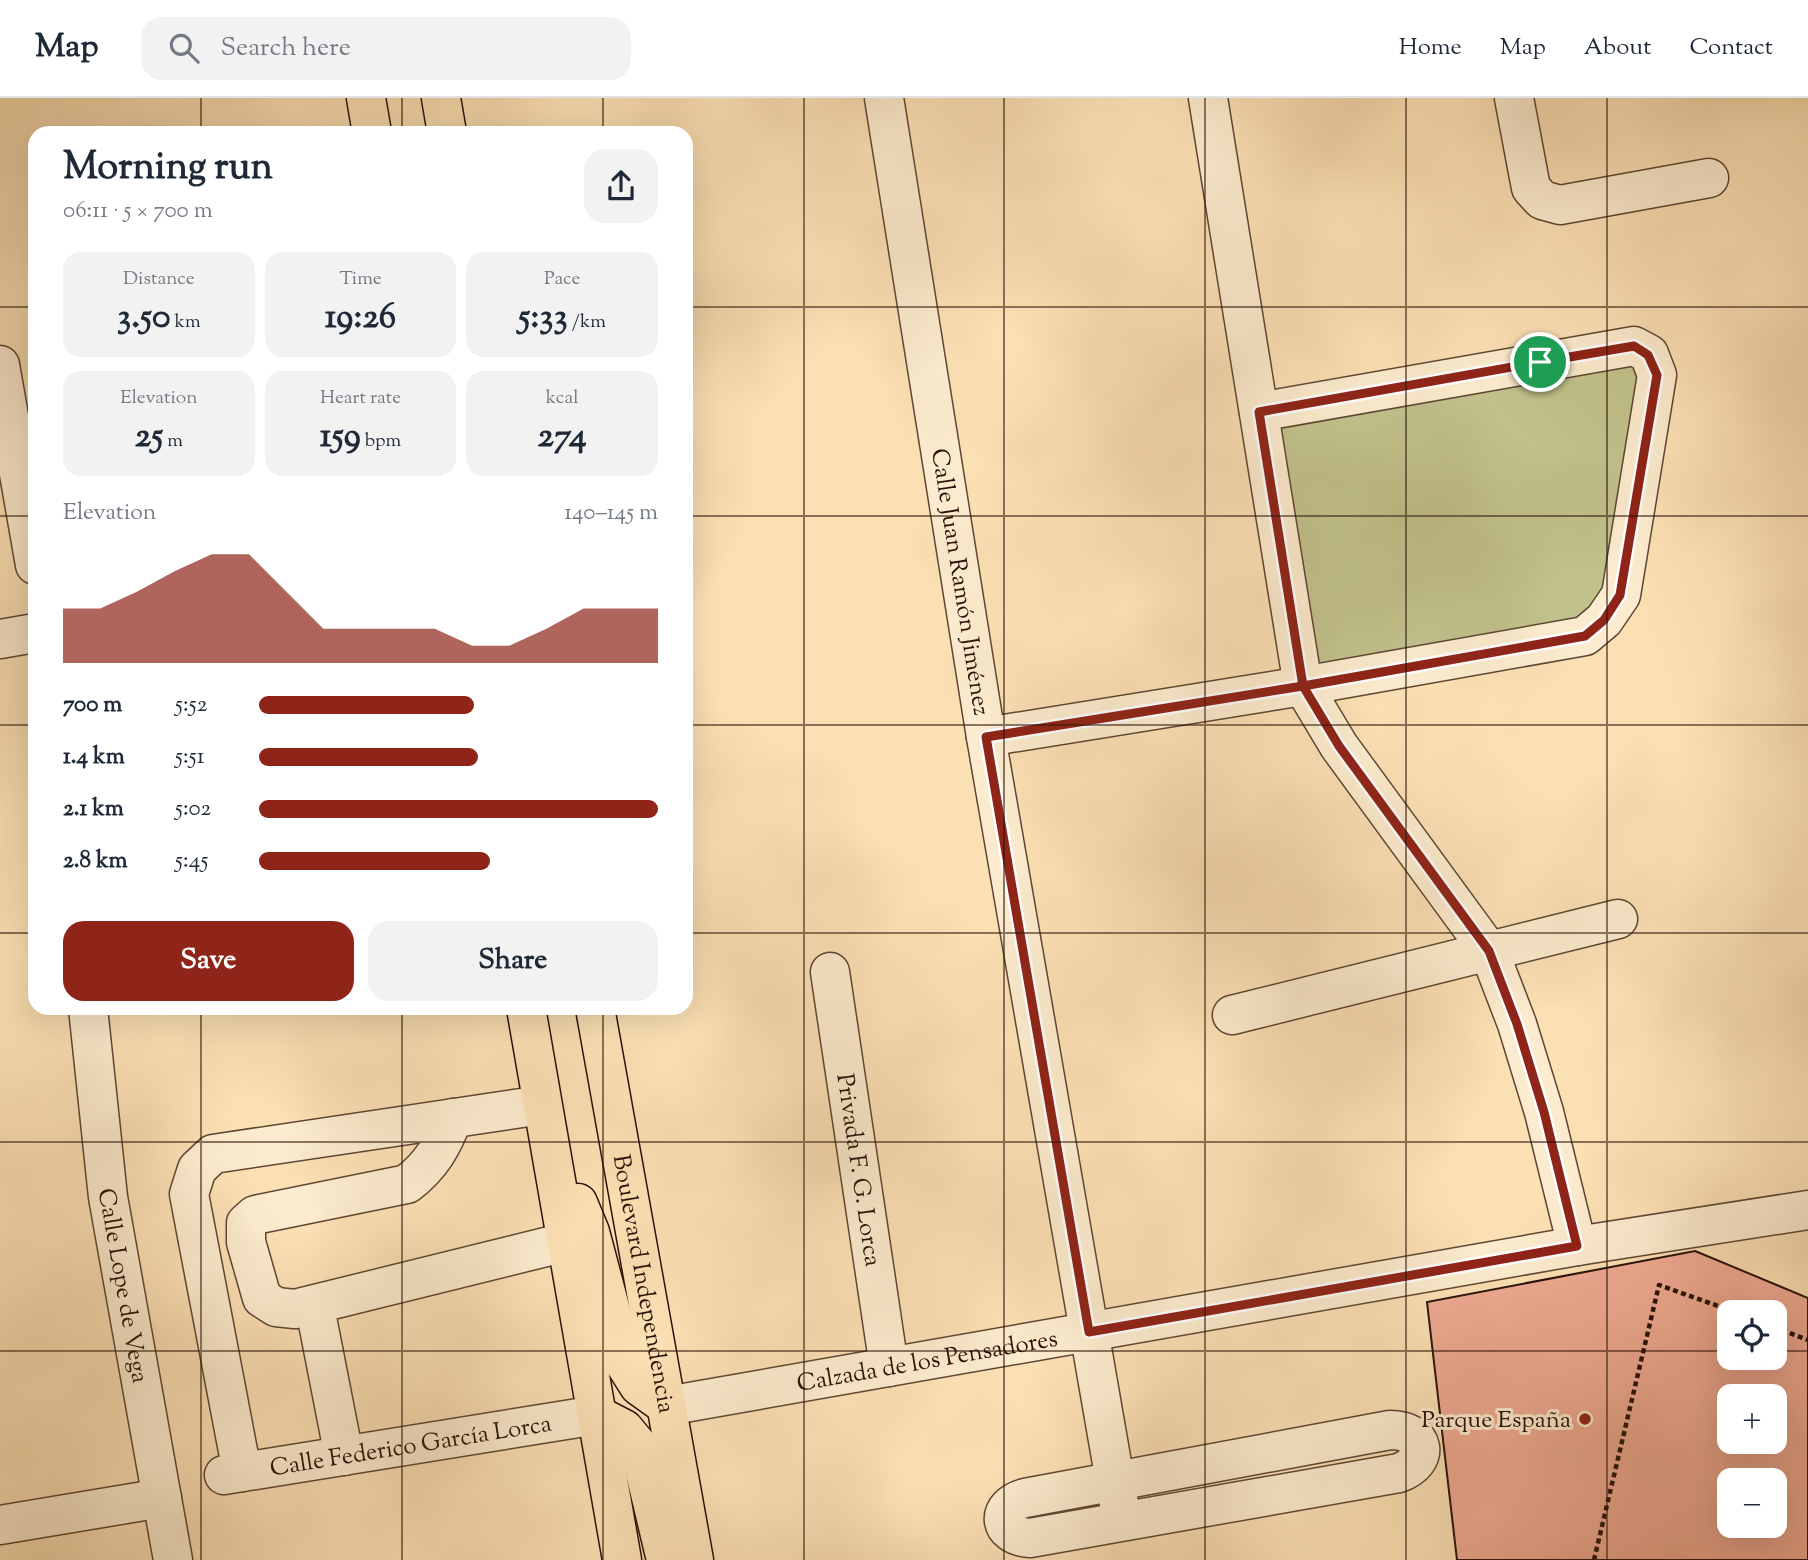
<!DOCTYPE html>
<html lang="en">
<head>
<meta charset="utf-8">
<style>
  :root { --surface:#fff; --page:#f2f2f3; --text:#1f2937; --muted:#747a83; --line:#e0e1e3; --accent:#8f2418 }
  body { margin:0; font-family:"Sorts Mill Goudy",serif; background:var(--page); color:var(--text); height:100vh; display:flex; flex-direction:column; font-size:26px; white-space:nowrap }
  * { box-sizing:border-box; margin:0 }
  p { font-size:23px; color:var(--muted) }
  .icon { flex:none; width:38px; height:38px; fill:none; stroke:currentColor; stroke-width:2; stroke-linecap:round; stroke-linejoin:round }
  .map { position:relative; flex:1; overflow:hidden }
  .panel { position:absolute; left:28px; top:28px; width:665px; height:889px; display:flex; flex-direction:column; background:var(--surface); border-radius:21px; box-shadow:0 7px 28px #0002 }
  .panel>* { flex:none }
  .tools { position:absolute; left:1717px; top:1202px; display:grid; gap:14px }
  .tools a { display:grid; place-items:center; width:70px; height:70px; border-radius:14px; background:var(--surface); box-shadow:0 7px 28px #0002; font-size:35px }
  .pin { position:absolute; display:grid; place-items:center; width:60px; height:60px; color:#fff; margin:-30px; border:4px solid #fff; border-radius:50%; box-shadow:0 2px 7px #0007 }
  .round { display:grid; place-items:center; flex:none; width:74px; height:74px; border-radius:21px; background:var(--page) }
  .head { display:flex; align-items:center; justify-content:space-between; height:119px; padding:0 35px }
  h1 { font-size:38px; font-weight:800; line-height:52px }
  .figures { display:grid; grid-template-columns:repeat(3,1fr); gap:10px; height:119px; padding:7px 35px }
  .figures div { display:grid; align-content:center; border-radius:18px; background:var(--page); text-align:center }
  .figures b { font-size:35px; font-weight:800 }
  .figures small { font-size:19px; font-weight:400 }
  .figures p { font-size:19px }
  .chart { height:196px; padding:14px 35px }
  .chart p { display:flex; justify-content:space-between }
  .chart svg { width:100%; height:126px; margin-top:7px; fill:var(--accent); opacity:.7 }
  .action { display:flex; gap:14px; margin-top:auto; padding:14px 35px }
  .action a { flex:1; height:80px; border-radius:21px; background:var(--accent); color:#fff; font-size:28px; font-weight:800; line-height:80px; text-align:center }
  .action a+a { background:var(--page); color:var(--text) }
  ul { padding:0 35px; list-style:none; font-size:23px }
  li { display:grid; grid-template-columns:112px 84px 1fr; align-items:center; height:52px }
  li i { height:18px; border-radius:9px; background:var(--accent) }
  header { display:flex; align-items:center; gap:42px; box-sizing:border-box; height:98px; padding:0 35px; background:var(--surface); border-bottom:2px solid var(--line) }
  header strong { font-size:33px }
  nav { display:flex; gap:38px; margin-inline-start:auto; font-size:24px }
  .search { width:490px; height:63px; background:var(--page); display:flex; align-items:center; gap:18px; box-sizing:border-box; padding:0 24px; border-radius:21px; color:var(--muted); font-size:26px }
  .map>svg:first-child { display:block }
  .green { fill:#c1c18b; stroke:#756a4a; stroke-width:2 }
  .building { fill:#eea991; stroke:#291208; stroke-width:2; fill-rule:evenodd; filter:url(#shadow) }
  .lines { fill:none; stroke-linecap:round; stroke-linejoin:round }
  .minor-casing { stroke:#5e4633; stroke-width:41 }
  .major-casing { stroke:#291208; stroke-width:41 }
  .path { stroke:#291208; stroke-width:4.5; stroke-dasharray:5 3.5; stroke-linecap:butt }
  .minor { stroke:#fcebce; stroke-width:38 }
  .major { stroke:#fbe0b4; stroke-width:38 }
  .route-casing { stroke:#fff; stroke-width:14 }
  .route { stroke:#8f2418; stroke-width:9 }
  .grid { fill:none; stroke:#291208; stroke-width:2; stroke-opacity:0.55 }
  .poi-dot { fill:#8f2418; stroke:#fcebce; stroke-width:2.5 }
  .labels { text-anchor:middle; stroke-width:6; stroke-linejoin:round; paint-order:stroke }
  .street-label { font-size:24px; fill:#291208; stroke:#fcebce }
  .poi-label { font-size:24px; fill:#291208; stroke:#fcebce; text-anchor:end }
</style>
</head>
<body>
<header>
<strong>Map</strong>
<div class="search"><svg class="icon" aria-label="search" viewBox="0 0 24 24"><circle cx="10" cy="10" r="6"/><path d="M15 15l6 6"/></svg>Search here</div>
<nav><a>Home</a><a>Map</a><a>About</a><a>Contact</a></nav>
</header>
<div class="map">
<svg width="1808" height="1462" viewBox="0 0 1808 1462">
  <defs>
    <filter id="shadow"><feDropShadow dx="6" dy="6" stdDeviation="0" flood-color="#0004"/></filter>
  </defs>
  <rect width="100%" height="100%" fill="#fbe0b4"/>
  <filter id="stains"><feTurbulence type="fractalNoise" baseFrequency=".00286" numOctaves="4"/><feColorMatrix values="0 0 0 0 .2 0 0 0 0 .09 0 0 0 0 .02 0 0 0 .5 -.17"/></filter>
  <radialGradient id="worn" r=".72"><stop offset=".6" stop-color="#630" stop-opacity="0"/><stop offset="1" stop-color="#630" stop-opacity=".3"/></radialGradient>
  <polygon class="green" points="1632,262 1641,278 1604,487 1583,528 1315,570 1275,324"/>
  <path class="building" d="M1695 1153 1808 1200V1462H1457L1427 1204ZM1729 1214H1774V1260H1729ZM1729 1298H1774V1344H1729ZM1729 1382H1774V1428H1729Z"/>
  <g class="lines">
    <g class="minor-casing">
      <g id="minor">
        <path id="s1" d="M884 0 986 639 1122 1423"/>
        <polyline points="1208,0 1303,588 1339,648 1489,853 1517,926 1544,1014 1577,1148"/>
        <polyline points="1514,0 1531,90 1542,102 1560,107 1709,80"/>
        <polyline points="0,267 35,467"/>
        <polyline points="0,541 35,535"/>
        <polyline points="986,639 1303,588 1585,538 1604,522 1621,497 1657,277 1649,256 1634,248 1259,314"/>
        <path id="s2" d="M830 874 889 1269"/>
        <path id="s3" d="M88 910 108 1099 173 1462"/>
        <polyline points="1232,917 1618,821"/>
        <path d="M453 1020C443 1047 431 1068 407 1086L255 1117 246 1125V1144L262 1200 276 1209 295 1211 566 1144"/>
        <polyline points="318,1225 344,1358"/>
        <path id="s4" d="M667 1308 1577 1148 1808 1112"/>
        <path d="M1390 1332C1426 1332 1431 1363 1399 1375L1030 1440C997 1438 995 1408 1025 1400Z"/>
        <polyline points="242,1374 189,1096 197,1071 213,1056 542,1007"/>
        <path id="s5" d="M224 1377 597 1317"/>
        <polyline points="0,1427 162,1400"/>
      </g>
    </g>
    <g class="major-casing">
      <g id="major">
        <polyline points="366,0 372,35"/>
        <polyline points="441,0 447,35"/>
        <polyline points="526,910 622,1462"/>
        <path id="s6" d="M595 910 694 1462"/>
        <polyline points="578,1105 590,1134 625,1266 639,1288 667,1308"/>
        <polyline points="597,1317 624,1331 639,1349 666,1462"/>
      </g>
    </g>
    <g class="path">
      <polyline points="1774,1229 1808,1242"/>
      <polyline points="1594,1462 1659,1187 1735,1214"/>
    </g>
    <use href="#minor" class="minor"/>
    <use href="#major" class="major"/>
  </g>
  <g class="lines">
    <g class="route-casing">
      <polyline id="route" points="1540,264 1259,314 1303,588 986,639 1089,1234 1577,1148 1544,1014 1517,926 1489,853 1339,648 1303,588 1585,538 1604,522 1620,497 1657,277 1648,257 1634,248 1540,264"/>
    </g>
    <use href="#route" class="route"/>
  </g>
  <path class="grid" d="M201 0V35M402 0V35M603 0V35M804 0V1462M1004 0V1462M1205 0V1462M1406 0V1462M1607 0V1462M0 209H35M686 209H1808M0 418H35M686 418H1808M0 627H35M686 627H1808M0 835H35M686 835H1808M201 910V1462M402 910V1462M603 910V1462M0 1044H1808M0 1253H1729M1774 1253H1808"/>
  <circle class="poi-dot" cx="1585" cy="1321" r="7"/>
  <g class="labels">
    <g class="street-label">
      <text dy="8" stroke="none"><textPath href="#s1" startOffset="490">Calle Juan Ramón Jiménez</textPath></text>
      <text dy="8" stroke="none"><textPath href="#s2" startOffset="200">Privada F. G. Lorca</textPath></text>
      <text dy="8" stroke="none"><textPath href="#s6" startOffset="280">Boulevard Independencia</textPath></text>
      <text dy="8" stroke="none"><textPath href="#s3" startOffset="280">Calle Lope de Vega</textPath></text>
      <text dy="8" stroke="none"><textPath href="#s4" startOffset="264">Calzada de los Pensadores</textPath></text>
      <text dy="8" stroke="none"><textPath href="#s5" startOffset="189">Calle Federico García Lorca</textPath></text>
    </g>
    <g class="poi-label">
      <text x="1571" y="1329">Parque España</text>
    </g>
  </g>
  <rect width="100%" height="100%" filter="url(#stains)"/>
  <rect width="100%" height="100%" fill="url(#worn)"/>
</svg>
<div class="tools">
<a><svg class="icon" aria-label="locate" viewBox="0 0 24 24"><circle cx="12" cy="12" r="6"/><path d="M12 2v4M12 18v4M2 12h4M18 12h4"/></svg></a>
<a>+</a>
<a>−</a>
</div>
<div class="pin" style="left:1540px;top:264px;background:#1e9e55"><svg class="icon" aria-label="arrive" viewBox="0 0 24 24"><path d="M6 21V4h12l-3 4 3 4H6"/></svg></div>
<section class="panel">
<div class="head"><div><h1>Morning run</h1><p>06:11 · 5 × 700 m</p></div><a class="round"><svg class="icon" aria-label="share" viewBox="0 0 24 24"><path d="M12 15V3M7 8l5-5 5 5M5 13v7h14v-7"/></svg></a></div>
<div class="figures">
<div><p>Distance</p><b>3.50<small> km</small></b></div>
<div><p>Time</p><b>19:26</b></div>
<div><p>Pace</p><b>5:33<small> /km</small></b></div>
</div>
<div class="figures">
<div><p>Elevation</p><b>25<small> m</small></b></div>
<div><p>Heart rate</p><b>159<small> bpm</small></b></div>
<div><p>kcal</p><b>274</b></div>
</div>
<div class="chart"><p><span>Elevation</span>140–145 m</p>
<svg viewBox="0 0 160 44" preserveAspectRatio="none"><path d="M0 44V25L10 25L20 19L30 12L40 6L50 6L60 19L70 32L80 32L90 32L100 32L110 38L120 38L130 32L140 25L150 25L160 25V44z"/></svg>
</div>
<ul>
<li><b>700 m</b>5:52<i style="width:54%"></i></li>
<li><b>1.4 km</b>5:51<i style="width:55%"></i></li>
<li><b>2.1 km</b>5:02<i style="width:100%"></i></li>
<li><b>2.8 km</b>5:45<i style="width:58%"></i></li>
</ul>
<div class="action"><a>Save</a><a>Share</a></div>
</section>
</div>
</body>
</html>
